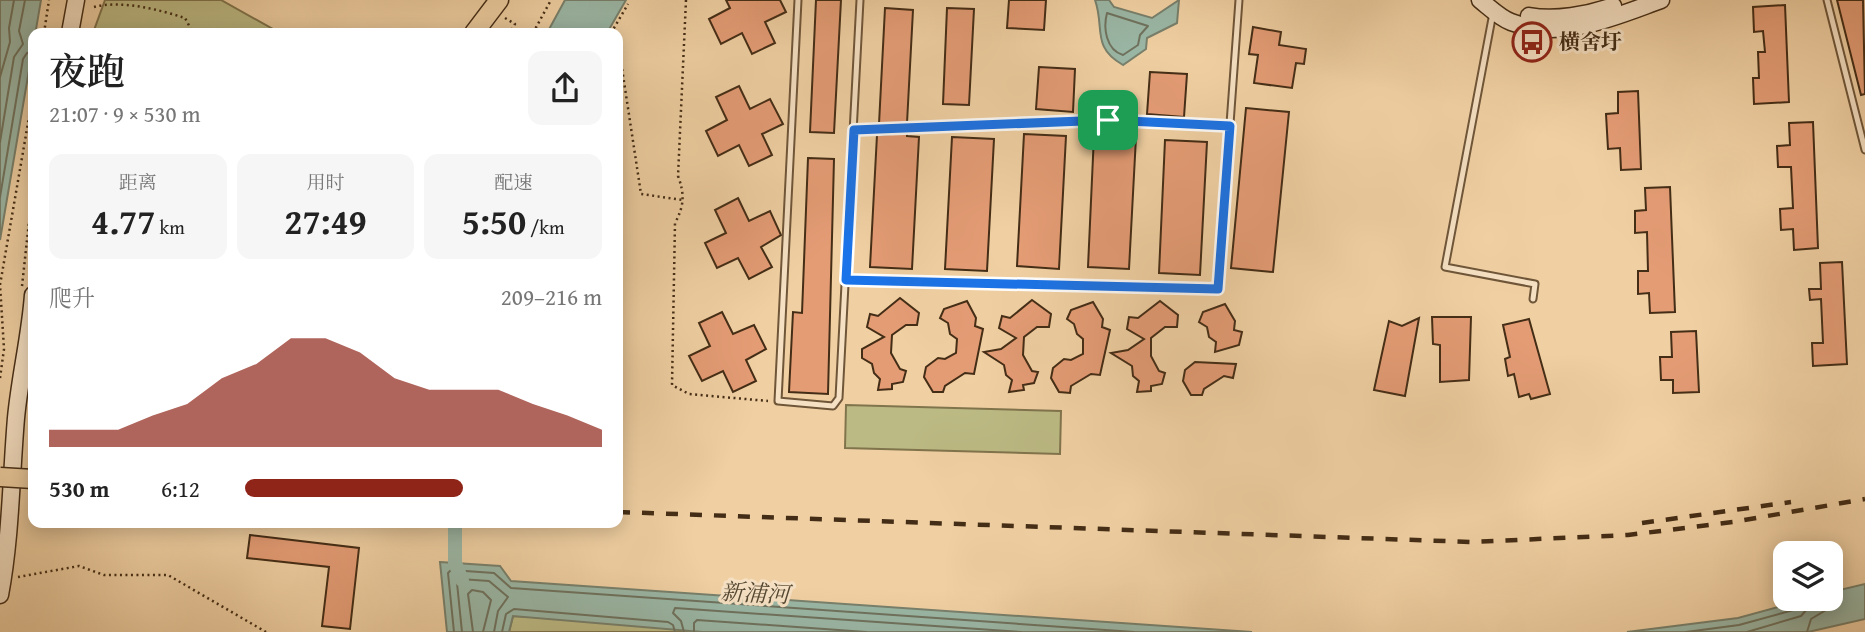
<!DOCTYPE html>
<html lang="zh">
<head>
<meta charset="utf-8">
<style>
  :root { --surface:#fff; --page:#f6f6f6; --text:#222; --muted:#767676; --accent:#8f2418 }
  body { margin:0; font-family:"Gentium Book Plus","Noto Serif SC",serif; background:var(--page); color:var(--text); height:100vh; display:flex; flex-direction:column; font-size:26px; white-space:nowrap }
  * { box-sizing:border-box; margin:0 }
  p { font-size:23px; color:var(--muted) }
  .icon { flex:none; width:38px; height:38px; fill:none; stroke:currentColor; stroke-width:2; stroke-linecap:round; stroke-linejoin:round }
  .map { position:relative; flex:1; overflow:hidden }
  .details { position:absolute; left:28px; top:28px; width:595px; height:500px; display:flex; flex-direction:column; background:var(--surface); border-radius:14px; box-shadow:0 4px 18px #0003 }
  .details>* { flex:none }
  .tools { position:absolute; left:1773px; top:541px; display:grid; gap:14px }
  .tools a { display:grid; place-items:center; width:70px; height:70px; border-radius:14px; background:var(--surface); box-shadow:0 4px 18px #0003; font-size:35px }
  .pin { position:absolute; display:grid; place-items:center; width:60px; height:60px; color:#fff; margin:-30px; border-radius:14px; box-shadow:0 4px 10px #0006 }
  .round { display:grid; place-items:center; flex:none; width:74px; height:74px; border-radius:14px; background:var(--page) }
  .summary { display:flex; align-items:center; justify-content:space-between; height:119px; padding:0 21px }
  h1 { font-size:38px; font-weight:600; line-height:52px }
  .figures { display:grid; grid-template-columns:repeat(3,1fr); gap:10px; height:119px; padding:7px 21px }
  .figures div { display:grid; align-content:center; border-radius:14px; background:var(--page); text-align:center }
  .figures b { font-size:35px; font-weight:600 }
  .figures small { font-size:19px; font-weight:400 }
  .figures p { font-size:19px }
  .chart { height:196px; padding:14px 21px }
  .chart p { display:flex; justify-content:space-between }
  .chart svg { width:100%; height:126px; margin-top:7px; fill:var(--accent); opacity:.7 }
  ul { padding:0 21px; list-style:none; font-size:23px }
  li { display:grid; grid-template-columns:112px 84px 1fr; align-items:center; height:52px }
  li i { height:18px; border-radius:9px; background:var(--accent) }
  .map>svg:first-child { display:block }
  .green { fill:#bcba84; stroke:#80744d; stroke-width:2 }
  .water { fill:#9ab7a6; stroke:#78806c; stroke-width:2 }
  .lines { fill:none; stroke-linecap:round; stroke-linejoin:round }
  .shore { stroke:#6f725e; stroke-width:2 }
  .canal { stroke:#9ab7a6; stroke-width:14 }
  .building { fill:#e49c75; stroke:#442d16; stroke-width:2 }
  .lane-casing { stroke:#6f5639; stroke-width:9 }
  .secondary-casing { stroke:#442d16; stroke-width:19 }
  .primary-casing { stroke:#442d16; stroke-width:21 }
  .path { stroke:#442d16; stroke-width:2.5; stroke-dasharray:2 3.5; stroke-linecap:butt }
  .lane { stroke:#f5e0c3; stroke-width:5 }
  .secondary { stroke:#f5e0c3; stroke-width:16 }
  .primary { stroke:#f0d0a3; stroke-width:18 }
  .rail { stroke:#442d16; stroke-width:4.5; stroke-dasharray:12 12; stroke-linecap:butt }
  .primary-bridge-casing { stroke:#442d16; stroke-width:21; stroke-linecap:butt }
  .primary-bridge { stroke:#f0d0a3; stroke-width:18 }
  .route-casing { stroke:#fff; stroke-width:14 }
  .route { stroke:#1a73e8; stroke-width:9 }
  .labels { text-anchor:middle; stroke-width:6; stroke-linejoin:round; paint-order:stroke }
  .poi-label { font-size:21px; font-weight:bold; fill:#442d16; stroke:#f5e0c3; text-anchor:start }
  .water-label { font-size:23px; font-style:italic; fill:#554933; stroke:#f5e0c3 }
</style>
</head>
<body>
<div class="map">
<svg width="1865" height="632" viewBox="0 0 1865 632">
  <rect width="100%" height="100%" fill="#f0d0a3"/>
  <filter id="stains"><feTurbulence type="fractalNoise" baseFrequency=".00286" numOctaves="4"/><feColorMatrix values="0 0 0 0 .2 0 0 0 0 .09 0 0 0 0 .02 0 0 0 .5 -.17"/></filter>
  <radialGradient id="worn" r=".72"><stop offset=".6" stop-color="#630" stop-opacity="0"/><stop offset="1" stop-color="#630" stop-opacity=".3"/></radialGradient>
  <g class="green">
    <polygon points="105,0 221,0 280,33 93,33"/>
    <polygon points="846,405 1061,411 1060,454 845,448"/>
    <polygon points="513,616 830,632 509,632"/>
  </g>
  <g class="water">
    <polygon points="0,0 41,0 0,240"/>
    <polygon points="565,0 626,0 607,33 547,33"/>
    <path d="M1095 0H1109L1114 7 1152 18 1179 0 1177 23 1147 38 1146 49 1123 65C1091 47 1105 28 1095 0Z"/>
    <polygon points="440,562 500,566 511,581 1252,632 702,632 513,616 509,632 447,632"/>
    <polygon points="1865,584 1865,619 1808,632 1627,632 1738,618 1807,599 1830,598 1831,592"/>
  </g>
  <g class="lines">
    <g class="shore">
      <path d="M1107 13 1148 26 1140 35 1138 45 1123 55C1106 50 1103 28 1107 13Z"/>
      <polyline points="0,77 10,42 9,28 14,0"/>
      <polyline points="0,142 14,57 23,44 19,31 25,0"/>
      <polyline points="0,197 23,59 27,53 33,52"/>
      <polyline points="454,632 448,573 451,570 494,573 511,588 1134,632"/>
      <polyline points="462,632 457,583 460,579 489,581 508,597 498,611 494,632"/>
      <polyline points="473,632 468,594 472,590 483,592 491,600 483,632"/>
      <polyline points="502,632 506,614 514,609 668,622 673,625 675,632"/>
      <polyline points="684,632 681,621 673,613 675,608 1021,632"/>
      <polyline points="694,632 694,623 697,620 866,632"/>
      <polyline points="1686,632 1739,625 1797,609 1803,598"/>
      <polyline points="1747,632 1801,616 1816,599 1826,610 1811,619 1807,632"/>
    </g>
    <polyline class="canal" points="455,523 455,563 462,580"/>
  </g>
  <g class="building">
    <polygon points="726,0 780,0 786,12 765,22 775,43 752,54 742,33 721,44 709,19 730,8"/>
    <polygon points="816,0 841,0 834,133 810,132"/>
    <polygon points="1009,0 1046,0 1044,30 1007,28"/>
    <polygon points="1837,0 1863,0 1865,94 1861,95"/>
    <polygon points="1785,5 1789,102 1754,104 1753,78 1759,78 1758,52 1765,52 1763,31 1754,32 1753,7"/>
    <polygon points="885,8 913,10 907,123 879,124"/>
    <polygon points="947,8 974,9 969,105 943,104"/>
    <polygon points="1253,27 1281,32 1279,45 1306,49 1304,64 1296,63 1292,88 1254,83 1258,55 1249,54"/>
    <polygon points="1039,67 1075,69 1073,112 1036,109"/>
    <polygon points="1150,72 1187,74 1184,117 1147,114"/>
    <polygon points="739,86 750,109 770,99 783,124 762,134 772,155 749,166 739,145 718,156 706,131 727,120 716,97"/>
    <polygon points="1638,91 1641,169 1621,170 1620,148 1608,149 1606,114 1618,113 1618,92"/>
    <polygon points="1246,108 1289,112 1273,272 1231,268"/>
    <polygon points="1813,122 1818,248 1794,250 1793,229 1781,230 1780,209 1793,208 1791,167 1778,167 1777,146 1790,145 1789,123"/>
    <polygon points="907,133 907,136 919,137 912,269 870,267 877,135"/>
    <polygon points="1024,134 1066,136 1059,269 1017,266"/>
    <polygon points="1094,135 1136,137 1129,269 1088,267"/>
    <polygon points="952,137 994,139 987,271 945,269"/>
    <polygon points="1165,140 1207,142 1200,275 1159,273"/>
    <polygon points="808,158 834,159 828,394 789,392 793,312 802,313"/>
    <polygon points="1670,187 1675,312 1650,313 1649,293 1638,294 1638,271 1648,271 1647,232 1635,233 1635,211 1646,210 1645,188"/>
    <polygon points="738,198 749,221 770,211 781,235 761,247 772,267 749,279 738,258 717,268 705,243 726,233 715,210"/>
    <polygon points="1842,262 1847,364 1813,366 1812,343 1823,343 1821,299 1810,300 1809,289 1821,289 1820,263"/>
    <polygon points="900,298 919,313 917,325 906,325 892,335 891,353 900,369 906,371 903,382 892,384 892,389 878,390 880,379 874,373 872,364 862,358 862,349 884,337 867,327 870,314 878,316"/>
    <polygon points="1032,300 1051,314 1049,327 1037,327 1024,337 1023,355 1032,371 1038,372 1034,383 1023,385 1024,390 1009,392 1012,380 1006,375 1004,365 984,352 1001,349 1016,338 999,328 1002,316 1010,318"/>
    <polygon points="967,301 976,318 975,326 983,329 974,374 965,373 945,386 943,392 933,392 924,377 926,367 938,358 945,359 956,353 957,339 950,334 948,323 940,318 944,309"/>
    <polygon points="1160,301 1178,315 1177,327 1165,327 1151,338 1151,356 1159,371 1165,373 1162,384 1151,386 1151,391 1137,392 1139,381 1133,376 1132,366 1111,353 1128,350 1144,339 1127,329 1129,317 1138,318"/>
    <polygon points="1093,302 1103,319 1102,327 1110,330 1100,375 1091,374 1071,386 1070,393 1059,392 1051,378 1053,368 1064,359 1071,360 1083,354 1083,339 1077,334 1074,324 1067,319 1071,310"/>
    <polygon points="1225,304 1235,321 1234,330 1242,332 1239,345 1215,352 1216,342 1209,337 1207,327 1199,322 1203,312"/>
    <polygon points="722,312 733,334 754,325 766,349 746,360 756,381 733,392 723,371 702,381 689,356 710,346 699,323"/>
    <polygon points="1432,317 1471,317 1469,380 1440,382 1440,345 1433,344"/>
    <polygon points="1419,318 1405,396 1374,390 1389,321 1402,326"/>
    <polygon points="1529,319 1550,394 1531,399 1529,394 1519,397 1514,374 1508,376 1505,359 1510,357 1503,325"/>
    <polygon points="1696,331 1699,392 1673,393 1673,380 1661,380 1660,357 1672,357 1671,332"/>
    <polygon points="1195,362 1236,364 1233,378 1224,376 1204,389 1202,395 1191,395 1183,381 1185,370"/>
    <polygon points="250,535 359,548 350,629 322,626 329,567 247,558"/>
  </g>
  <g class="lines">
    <g class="lane-casing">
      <g id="lane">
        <polyline points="798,0 778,401 833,406 839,398 860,0"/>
        <polyline points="1827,0 1865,150"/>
        <polyline points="1493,13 1445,267 1535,284 1533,299"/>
        <polyline points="854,130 1108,120 1230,126"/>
        <polyline points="846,280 1218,289 1239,0"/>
      </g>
    </g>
    <g class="secondary-casing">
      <g id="secondary">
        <path d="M1480 0C1489 7 1500 18 1511 22 1562 41 1614 17 1661 0"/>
        <path d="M1529 16C1555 21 1588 15 1613 6"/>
        <polyline points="70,33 76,0"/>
        <path d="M0 595C11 536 11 477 16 418 20 376 30 336 33 295"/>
      </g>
    </g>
    <g class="primary-casing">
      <polyline id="primary" points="474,33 499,0"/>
    </g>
    <g class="path">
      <path d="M686 0 678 176C685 195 684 206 675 223L672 385 689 394 768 401"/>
      <path d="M94 7C121 0 157 9 185 18L193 33"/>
      <polyline points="505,18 515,24 510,33"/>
      <polyline points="44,33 49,0"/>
      <polyline points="227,33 230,33"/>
      <polyline points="533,33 551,0"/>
      <polyline points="611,33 628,4"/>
      <polyline points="618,42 641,194 683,200"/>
      <polyline points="22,286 33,185"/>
      <polyline points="0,378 4,349 0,285 33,94"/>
      <polyline points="18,577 79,566 104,575 168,575 266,632"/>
    </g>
    <use href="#lane" class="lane"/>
    <use href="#secondary" class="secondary"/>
    <use href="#primary" class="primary"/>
    <g class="rail">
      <polyline points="0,481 33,482"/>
      <polyline points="618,512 1471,542 1628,535 1733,522 1865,499"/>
      <polyline points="1642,523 1791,502"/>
    </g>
    <g class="primary-bridge-casing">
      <polyline id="primary-bridge" points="0,477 33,479"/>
    </g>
    <use href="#primary-bridge" class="primary-bridge"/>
  </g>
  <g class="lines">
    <g class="route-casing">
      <polygon id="route" points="1108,120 1230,126 1218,289 846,280 854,130"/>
    </g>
    <use href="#route" class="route"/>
  </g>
  <defs>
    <g id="bus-ring" transform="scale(2.0125)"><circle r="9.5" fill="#f5e0c3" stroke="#8f2418" stroke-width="1.5"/><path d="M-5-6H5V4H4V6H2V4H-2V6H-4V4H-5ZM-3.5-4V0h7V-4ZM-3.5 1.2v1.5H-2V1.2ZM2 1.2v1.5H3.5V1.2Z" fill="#8f2418"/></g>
  </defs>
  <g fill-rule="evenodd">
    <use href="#bus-ring" x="1532" y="42"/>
  </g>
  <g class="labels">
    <g class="poi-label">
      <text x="1559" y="49">横舍圩</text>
    </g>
    <g class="water-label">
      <text transform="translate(755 593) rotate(3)" y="8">新浦河</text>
    </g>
  </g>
  <rect width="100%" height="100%" filter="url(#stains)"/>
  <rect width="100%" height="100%" fill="url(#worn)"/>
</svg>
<div class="tools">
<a><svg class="icon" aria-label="layers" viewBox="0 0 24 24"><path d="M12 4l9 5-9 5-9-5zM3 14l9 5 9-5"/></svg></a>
</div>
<div class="pin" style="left:1108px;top:120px;background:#1e9e55"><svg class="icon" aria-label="arrive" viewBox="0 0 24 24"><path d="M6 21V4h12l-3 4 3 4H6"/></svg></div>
<section class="details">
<div class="summary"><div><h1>夜跑</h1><p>21:07 · 9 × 530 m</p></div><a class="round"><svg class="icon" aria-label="share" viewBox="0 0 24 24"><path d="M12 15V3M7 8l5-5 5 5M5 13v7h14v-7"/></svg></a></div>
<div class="figures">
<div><p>距离</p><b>4.77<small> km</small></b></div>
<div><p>用时</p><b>27:49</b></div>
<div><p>配速</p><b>5:50<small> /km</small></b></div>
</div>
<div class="chart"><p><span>爬升</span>209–216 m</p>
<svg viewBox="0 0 160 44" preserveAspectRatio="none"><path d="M0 44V38L10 38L20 38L30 33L40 29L50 20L60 15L70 6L80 6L90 11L100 20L110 24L120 24L130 24L140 29L150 33L160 38V44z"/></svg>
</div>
<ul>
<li><b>530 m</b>6:12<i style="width:61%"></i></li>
</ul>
</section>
</div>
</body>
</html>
